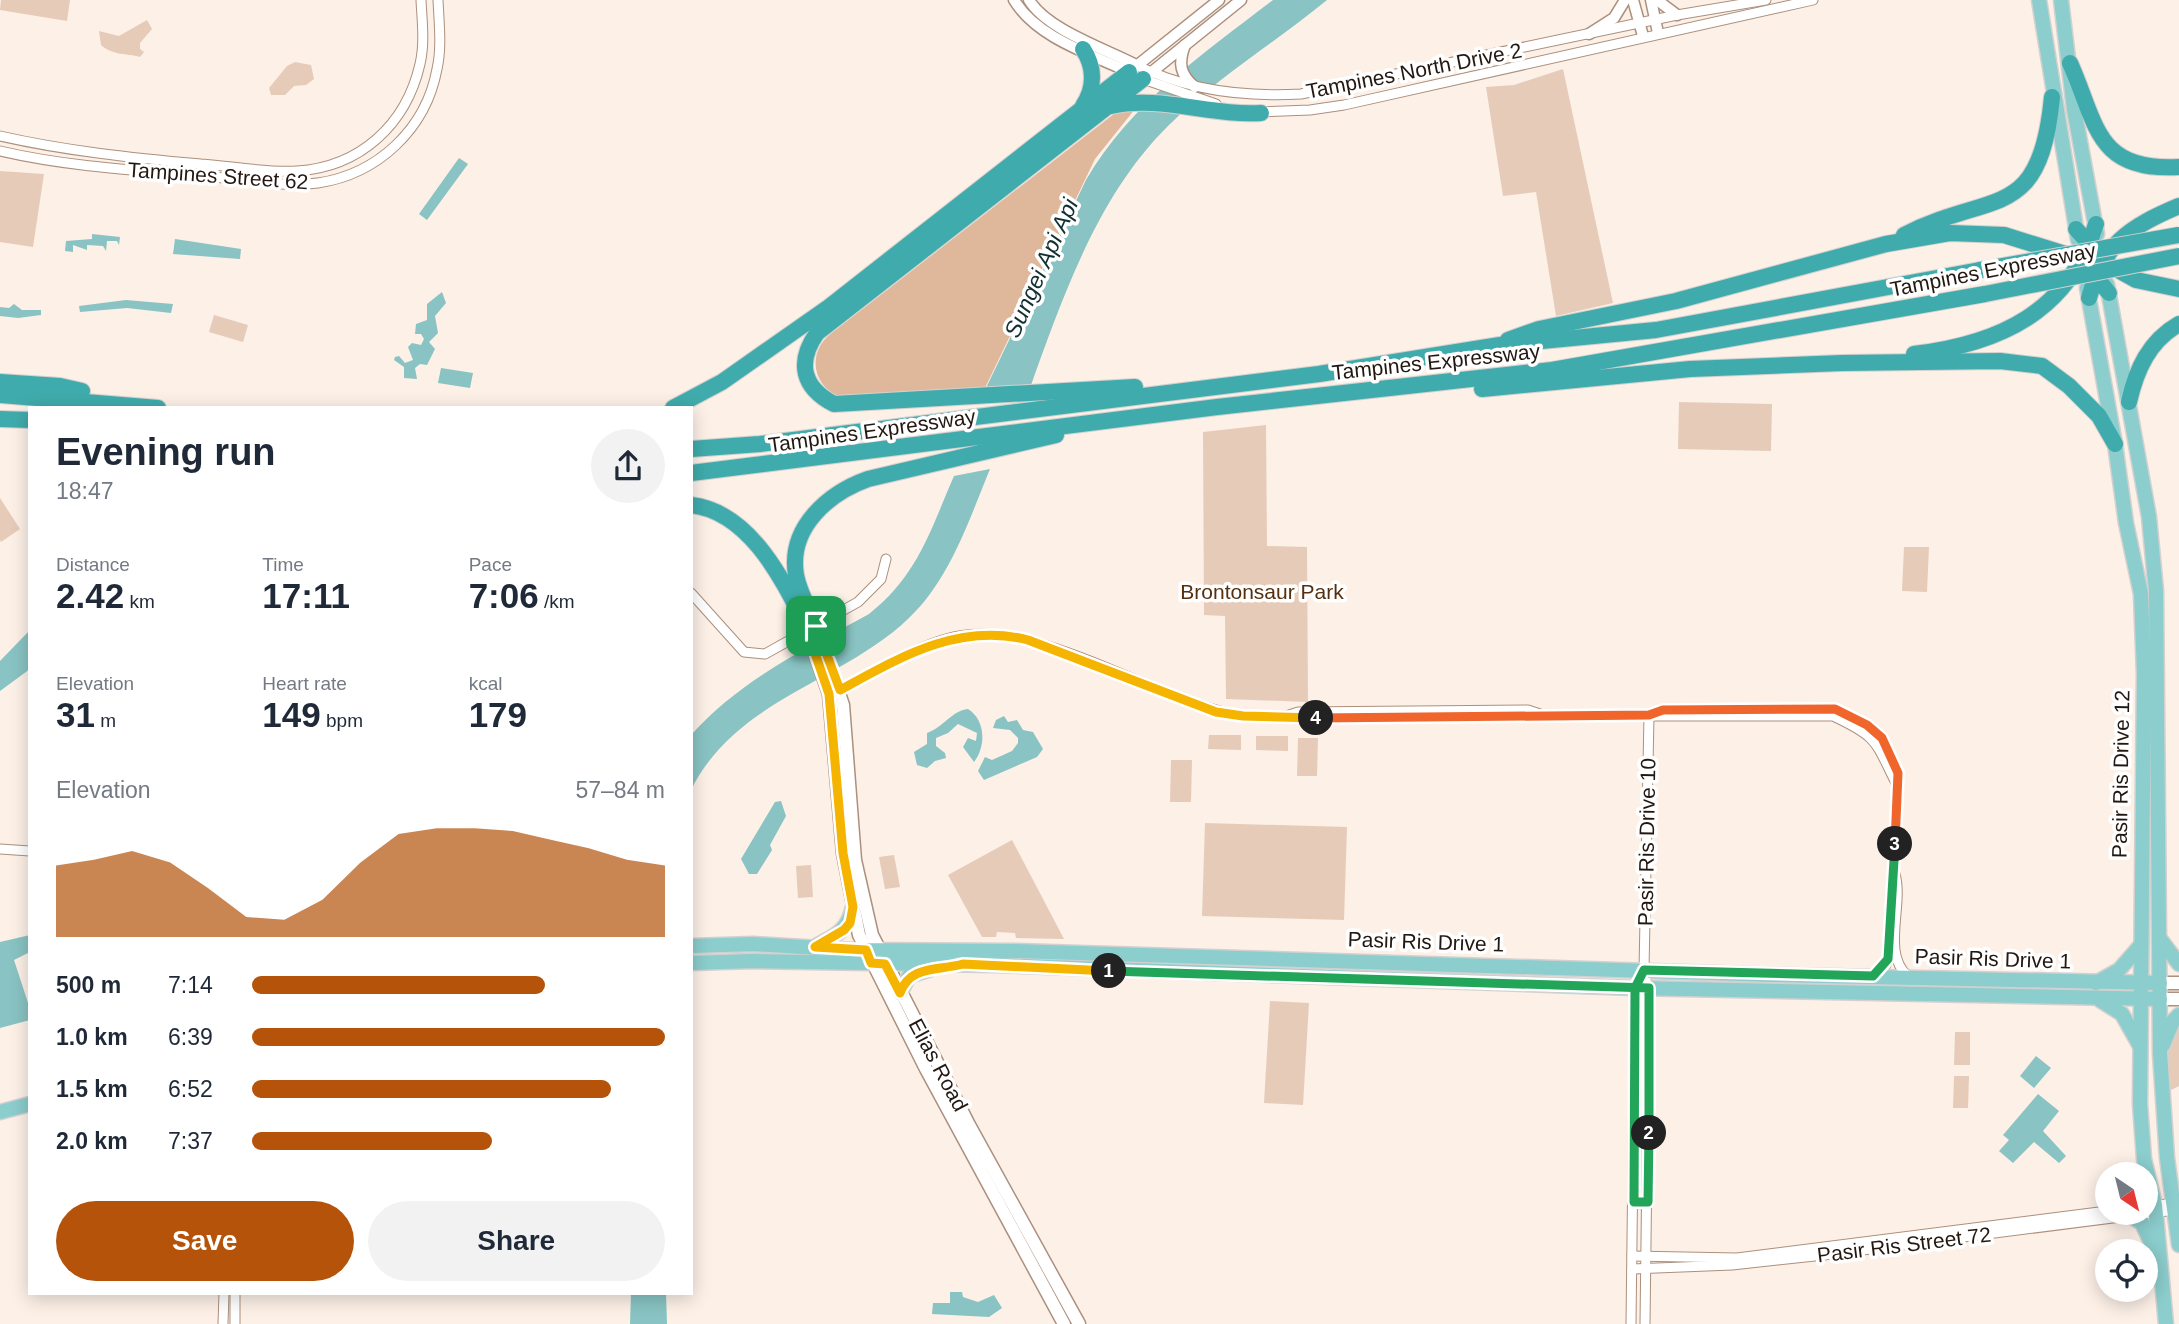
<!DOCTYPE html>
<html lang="en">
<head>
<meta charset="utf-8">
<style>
  :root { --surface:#fff; --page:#f2f2f3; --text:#1f2937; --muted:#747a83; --accent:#b45309 }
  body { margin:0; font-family:Helvetica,sans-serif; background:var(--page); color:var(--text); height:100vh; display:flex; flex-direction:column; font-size:26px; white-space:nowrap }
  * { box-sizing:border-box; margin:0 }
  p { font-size:23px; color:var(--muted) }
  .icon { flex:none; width:38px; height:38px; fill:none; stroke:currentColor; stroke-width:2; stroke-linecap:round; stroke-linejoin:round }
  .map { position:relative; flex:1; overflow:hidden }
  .sheet { position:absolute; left:28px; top:406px; width:665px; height:889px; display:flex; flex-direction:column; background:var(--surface); border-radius:0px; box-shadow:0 4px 18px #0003 }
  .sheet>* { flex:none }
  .needle { width:46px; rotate:145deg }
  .controls { position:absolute; left:2095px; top:1162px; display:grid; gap:14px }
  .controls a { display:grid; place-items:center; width:63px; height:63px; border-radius:50%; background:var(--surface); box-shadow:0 4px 18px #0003; font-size:35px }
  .pin { position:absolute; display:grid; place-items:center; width:60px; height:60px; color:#fff; margin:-30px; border-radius:14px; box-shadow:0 4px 10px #0006 }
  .km { position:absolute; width:35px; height:35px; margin:-18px; border-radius:50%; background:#222; color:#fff; font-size:19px; line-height:35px; text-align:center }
  .round { display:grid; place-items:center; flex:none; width:74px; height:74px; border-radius:37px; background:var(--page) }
  .headline { display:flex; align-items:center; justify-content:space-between; height:119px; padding:0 28px }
  h1 { font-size:38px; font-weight:600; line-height:52px }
  .stats { display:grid; grid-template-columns:repeat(3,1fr); gap:10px; height:119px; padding:7px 28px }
  .stats div { display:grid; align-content:center }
  .stats b { font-size:35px; font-weight:600 }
  .stats small { font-size:19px; font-weight:400 }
  .stats p { font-size:19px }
  .chart { height:196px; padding:14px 28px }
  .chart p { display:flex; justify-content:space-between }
  .chart svg { width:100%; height:126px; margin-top:7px; fill:var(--accent); opacity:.7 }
  .button { display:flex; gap:14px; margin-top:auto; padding:14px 28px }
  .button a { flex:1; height:80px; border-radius:42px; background:var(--accent); color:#fff; font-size:28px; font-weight:600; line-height:80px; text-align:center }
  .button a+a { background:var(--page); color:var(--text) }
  ul { padding:0 28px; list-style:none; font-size:23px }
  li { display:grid; grid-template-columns:112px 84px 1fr; align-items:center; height:52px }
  li i { height:18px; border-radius:9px; background:var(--accent) }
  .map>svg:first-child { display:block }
  .green { fill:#e6cbb9 }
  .forest { fill:#dfb79b }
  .water { fill:#89c3c3 }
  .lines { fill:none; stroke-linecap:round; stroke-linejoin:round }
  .minor-casing { stroke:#ac907d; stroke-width:11 }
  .tertiary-casing { stroke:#ac907d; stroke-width:13 }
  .secondary-casing { stroke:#ac907d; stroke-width:15 }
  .primary-casing { stroke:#d3d1cf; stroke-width:17 }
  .motorway-casing { stroke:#d3d1cf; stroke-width:18 }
  .minor { stroke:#fff; stroke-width:9 }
  .tertiary { stroke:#fff; stroke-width:10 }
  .secondary { stroke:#fff; stroke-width:12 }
  .primary { stroke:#8ccdcd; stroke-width:14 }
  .motorway { stroke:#40abac; stroke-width:16 }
  .motorway-bridge-casing { stroke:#d3d1cf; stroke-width:18; stroke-linecap:butt }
  .motorway-bridge { stroke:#40abac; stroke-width:16 }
  .split-1-casing { stroke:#fff; stroke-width:14 }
  .split-2-casing { stroke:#fff; stroke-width:14 }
  .split-3-casing { stroke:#fff; stroke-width:14 }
  .split-4-casing { stroke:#fff; stroke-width:14 }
  .split-5-casing { stroke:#fff; stroke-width:14 }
  .split-1 { stroke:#f5b400; stroke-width:9 }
  .split-2 { stroke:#22a559; stroke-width:9 }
  .split-3 { stroke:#22a559; stroke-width:9 }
  .split-4 { stroke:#f0652b; stroke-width:9 }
  .split-5 { stroke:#f5b400; stroke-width:9 }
  .labels { text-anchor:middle; stroke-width:7; stroke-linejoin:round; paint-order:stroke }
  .street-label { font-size:21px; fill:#231811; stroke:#fff }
  .park-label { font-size:21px; fill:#562f0e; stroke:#fff }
  .water-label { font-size:23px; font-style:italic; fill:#113030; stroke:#fff }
</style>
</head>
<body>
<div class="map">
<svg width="2179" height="1324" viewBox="0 0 2179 1324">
  <rect width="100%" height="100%" fill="#fcf0e7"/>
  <g class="green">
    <polygon points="1,0 70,0 67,21 0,10"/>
    <path d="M147 20 152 29 140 43V49L144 52 140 57C127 53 113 56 101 45L99 31 119 36Z"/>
    <polygon points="295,62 311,65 314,79 306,85 294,86 285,95 271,95 269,88 287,66"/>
    <polygon points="1563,69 1613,303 1556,316 1536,192 1503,196 1486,87 1514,85"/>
    <polygon points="0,171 44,174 33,247 0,242"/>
    <polygon points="214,315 248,325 243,342 209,332"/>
    <polygon points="1679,402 1772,404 1771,451 1678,449"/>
    <polygon points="1266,425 1267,546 1307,547 1308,702 1226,699 1225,616 1204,615 1203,432"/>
    <polygon points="0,498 20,529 1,542 0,540"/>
    <polygon points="1904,547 1929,547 1927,592 1902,591"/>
    <polygon points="1209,735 1241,735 1241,750 1208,749"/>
    <polygon points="1256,736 1288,736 1288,751 1256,750"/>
    <polygon points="1298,738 1318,738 1317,776 1297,776"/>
    <polygon points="1171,760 1192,760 1191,802 1170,802"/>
    <polygon points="1205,823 1347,827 1344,920 1202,916"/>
    <polygon points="1012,840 1064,939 1016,938 1015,933 997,932 996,937 982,937 948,875"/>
    <polygon points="894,855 900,887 885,889 879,857"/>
    <polygon points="811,865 813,897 798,898 796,866"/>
    <polygon points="1270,1001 1309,1003 1303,1105 1264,1103"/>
    <polygon points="2179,1021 2179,1086 2167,1092 2164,1050"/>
    <polygon points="1955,1032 1970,1032 1970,1065 1954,1065"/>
    <polygon points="1954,1076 1969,1076 1968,1108 1953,1108"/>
  </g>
  <path class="forest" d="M1135 109 1095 159 984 390 845 399C815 390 805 357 829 335L1119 110Z"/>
  <g class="water">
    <path d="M1273 0H1327C1276 42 1216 78 1168 126 1098 195 1063 296 1030 388L985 390 1086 180C1131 103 1204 53 1273 0Z"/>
    <polygon points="459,158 468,164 427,220 419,214"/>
    <polygon points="92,234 120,237 119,245 117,241 107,241 106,251 103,246 87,245 87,250 73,245 73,252 65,251 66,241 92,239"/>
    <polygon points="175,239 241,249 240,259 173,254"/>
    <polygon points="442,292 446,303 435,316 438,333 429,342 435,349 427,365 420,364 415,368 417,379 404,378 404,367 394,360 395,357 399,356 405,363 413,360 408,347 412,343 421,345 424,339 421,334 415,334 416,324 427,320 427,304"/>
    <polygon points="126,300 173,304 171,313 127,308 80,312 79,306"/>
    <polygon points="14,304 22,310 41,310 41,315 18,318 0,316 0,307 9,308"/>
    <polygon points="441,368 473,373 470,388 438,383"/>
    <path d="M990 469C969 520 950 579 909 618 841 683 736 699 691 790V735C740 680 805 649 869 614 918 575 930 531 954 476Z"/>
    <polygon points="30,630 30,669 0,691 0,661"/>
    <path d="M968 709C986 720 986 747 974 762L963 747 968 738 976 741 977 733 958 724 948 733 936 738V746L945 753 946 758 935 761 927 768 917 765 914 752 927 744V733C944 727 951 711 968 709Z"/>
    <polygon points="1004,716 1008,722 1017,720 1023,730 1033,732 1043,749 1037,757 984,780 978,771 985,757 992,760 1012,751 1018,743 1018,738 1010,730 993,728 996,720"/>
    <polygon points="781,801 786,816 770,845 772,850 757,874 749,874 741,859 775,802"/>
    <polygon points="30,935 30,952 14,960 30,1009 30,1020 0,1028 0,942"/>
    <polygon points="2036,1056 2051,1068 2034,1088 2020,1076"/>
    <polygon points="2038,1094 2059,1111 2043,1131 2066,1156 2059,1163 2034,1142 2013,1163 1999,1151 2009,1140 2003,1135"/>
    <polygon points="950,1292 962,1292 963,1297 978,1302 994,1295 1002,1308 989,1317 932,1314 933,1303 950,1303"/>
    <polygon points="631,1293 666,1293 667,1324 630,1324"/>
  </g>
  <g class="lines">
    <g class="minor-casing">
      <g id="minor">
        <path d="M1138 66C1189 91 1245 97 1301 94L1677 15 1766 0"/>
        <polyline points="1140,78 1216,104"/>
        <polyline points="1257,112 1310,110 1344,105 1813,0"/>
        <path d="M0 136C66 151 133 158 201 164 232 166 266 173 297 171 360 167 406 125 420 64 425 43 422 21 421 0"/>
        <path d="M0 151C64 166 131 170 196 175 235 178 280 188 318 183 378 174 426 129 437 69 442 47 439 23 438 0"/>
        <polyline points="691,593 744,652 765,654 858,602 881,579 886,559"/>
        <path d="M835 692C873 676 907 650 946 639 1034 613 1153 702 1243 716H1833C1880 738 1875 742 1897 785"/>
        <polyline points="1289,715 1298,712 1528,710 1540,714"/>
        <polyline points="1649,715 1663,710 1835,709 1867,725 1882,738 1898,773 1889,953 1886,965 1873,976"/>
        <polyline points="0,849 30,851"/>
        <path d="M1895 874C1904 905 1881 954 1908 976"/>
        <polyline points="2146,1207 2174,1203"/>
        <polyline points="1632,1256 1737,1258 2107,1211"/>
        <polyline points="1632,1269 1732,1265 1824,1255 2175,1210"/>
        <polyline points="223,1324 224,1293"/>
        <polyline points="235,1324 235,1293"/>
        <polyline points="1631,1324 1635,988 1644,970"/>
        <polyline points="1645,1324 1649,996 1644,970 1649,715"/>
      </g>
    </g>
    <g class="tertiary-casing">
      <g id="tertiary">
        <path d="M1014 0C1037 38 1091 54 1129 72L1219 0"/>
        <path d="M1029 0C1047 30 1106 49 1138 66"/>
        <polyline points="1633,0 1643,36"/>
        <polyline points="1651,0 1658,33"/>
        <polyline points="1657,0 1677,15"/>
        <polyline points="1589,34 1614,18 1625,0"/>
        <path d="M1185 45C1178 63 1180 75 1195 87"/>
        <polyline points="1143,79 1241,0"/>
      </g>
    </g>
    <g class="secondary-casing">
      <g id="secondary">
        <polyline points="816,626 843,705 855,860 872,935 969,1125 1079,1324"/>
        <polyline points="807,630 829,694 843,853 859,935 926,1069 1064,1324"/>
        <polyline points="2160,983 2179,983"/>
        <polyline points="2160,999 2179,999"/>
      </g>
    </g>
    <g class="primary-casing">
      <g id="primary">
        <polyline points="2039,0 2078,240"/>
        <polyline points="2061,0 2074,109 2097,234"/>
        <polyline points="2107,284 2149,517 2156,591 2160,1053 2167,1158 2179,1245"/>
        <polyline points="2087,288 2115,444 2126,523 2141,594 2144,674 2140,1104 2144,1159 2155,1205 2166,1324"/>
        <polyline points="2160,939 2179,964"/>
        <polyline points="691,946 753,944 853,950 1015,951 1775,975 2160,983"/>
        <path d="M816 946C836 936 848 930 853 907"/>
        <polyline points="691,963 753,961 995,965 1635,988 2160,999"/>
        <polyline points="2096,983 2119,970 2140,946"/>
        <polyline points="900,993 909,976 928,970"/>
        <polyline points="2100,1000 2122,1014 2140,1046"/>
        <polyline points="2163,1045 2173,1021 2179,1015"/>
        <polyline points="0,1112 30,1104"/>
        <polyline points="2131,1216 2142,1223 2154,1249"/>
      </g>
    </g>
    <g class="motorway-casing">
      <g id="motorway">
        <path d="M1083 49C1095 67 1095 88 1083 106"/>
        <path d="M2070 63C2097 123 2095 172 2179 167"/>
        <path d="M1111 106C1158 95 1212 116 1261 113"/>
        <polyline points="2076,229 2094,249"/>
        <path d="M1904 235C1992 190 2040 224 2052 97"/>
        <polyline points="2109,265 2136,280 2179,289"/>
        <path d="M2089 298C2103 244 2129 227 2179 206"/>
        <polyline points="1508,340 1539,329 1676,301 1886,244 1950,233 2004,235 2081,259 2109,293"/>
        <path d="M1914 354C1999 344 2069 312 2096 224"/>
        <polyline points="0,382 60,386 82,391"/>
        <path d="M1135 387 834 404C803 388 796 363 817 333L1143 79"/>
        <polyline points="1482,389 1690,369 1842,363 2000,361 2042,366 2069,386 2099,416 2115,444"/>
        <polyline points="0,395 158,408"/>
        <path d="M2129 402C2136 370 2149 341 2179 324"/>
        <polyline points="673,408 722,382 829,307 1129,72"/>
        <polyline points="0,419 30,420"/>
        <polyline points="691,449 760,444 1319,374 1500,345 1656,330 1980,270"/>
        <polyline points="691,473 1217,407 1552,370 1985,294"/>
        <path d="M691 505C746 511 780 573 802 618"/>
        <path d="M816 626C809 609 799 592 796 575 788 527 829 493 868 479L1056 435"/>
      </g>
    </g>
    <use href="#minor" class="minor"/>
    <use href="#tertiary" class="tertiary"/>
    <use href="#secondary" class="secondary"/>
    <use href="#primary" class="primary"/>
    <use href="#motorway" class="motorway"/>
    <g class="motorway-bridge-casing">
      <g id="motorway-bridge">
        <polyline points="1980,270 2179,235"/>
        <polyline points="1985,294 2179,256"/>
      </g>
    </g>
    <use href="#motorway-bridge" class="motorway-bridge"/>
  </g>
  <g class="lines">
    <g class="split-1-casing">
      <path id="split-1" d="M816 626 807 630 829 694 843 853 853 907 850 923 844 930 815 947 866 950 871 963 885 964 900 993C910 965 937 971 963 964L1109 971"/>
    </g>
    <g class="split-2-casing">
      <polyline id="split-2" points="1109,971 1649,988 1649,1133"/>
    </g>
    <g class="split-3-casing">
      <polyline id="split-3" points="1649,1133 1648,1202 1634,1202 1635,988 1644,970 1873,976 1888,959 1895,844"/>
    </g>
    <g class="split-4-casing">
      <polyline id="split-4" points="1316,718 1649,715 1663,710 1835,709 1867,725 1882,738 1898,773 1895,844"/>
    </g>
    <g class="split-5-casing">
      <path id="split-5" d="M816 626 840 690C899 658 958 622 1028 640L1216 712 1243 716 1316 718"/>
    </g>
    <use href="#split-1" class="split-1"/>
    <use href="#split-2" class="split-2"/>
    <use href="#split-3" class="split-3"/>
    <use href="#split-4" class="split-4"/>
    <use href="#split-5" class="split-5"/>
  </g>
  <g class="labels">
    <g class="street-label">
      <text transform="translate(1414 71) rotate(-11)" y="7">Tampines North Drive 2</text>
      <text transform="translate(218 176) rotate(4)" y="7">Tampines Street 62</text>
      <text transform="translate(1993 270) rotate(-11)" y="7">Tampines Expressway</text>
      <text transform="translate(1436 362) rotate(-6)" y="7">Tampines Expressway</text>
      <text transform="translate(872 431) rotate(-8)" y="7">Tampines Expressway</text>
      <text transform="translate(2121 774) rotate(-89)" y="7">Pasir Ris Drive 12</text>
      <text transform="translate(1647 842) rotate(-89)" y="7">Pasir Ris Drive 10</text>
      <text transform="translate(1426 942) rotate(2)" y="7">Pasir Ris Drive 1</text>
      <text transform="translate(1993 959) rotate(2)" y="7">Pasir Ris Drive 1</text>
      <text transform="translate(938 1065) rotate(62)" y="7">Elias Road</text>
      <text transform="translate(1904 1245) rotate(-7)" y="7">Pasir Ris Street 72</text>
    </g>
    <g class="park-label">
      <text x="1262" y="599">Brontonsaur Park</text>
    </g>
    <g class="water-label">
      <text transform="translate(1041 268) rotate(-66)" y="8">Sungei Api Api</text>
    </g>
  </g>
</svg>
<div class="controls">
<a><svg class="needle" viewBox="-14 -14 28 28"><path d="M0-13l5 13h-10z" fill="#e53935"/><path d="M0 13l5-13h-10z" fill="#747a83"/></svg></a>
<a><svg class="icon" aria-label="locate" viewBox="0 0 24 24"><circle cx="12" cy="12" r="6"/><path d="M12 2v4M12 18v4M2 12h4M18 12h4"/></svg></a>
</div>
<div class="pin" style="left:816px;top:626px;background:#1e9e55"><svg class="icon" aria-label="arrive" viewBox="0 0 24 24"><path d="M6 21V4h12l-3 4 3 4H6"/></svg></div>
<b class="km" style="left:1109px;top:971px">1</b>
<b class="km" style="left:1649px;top:1133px">2</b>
<b class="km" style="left:1895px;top:844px">3</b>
<b class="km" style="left:1316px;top:718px">4</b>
<section class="sheet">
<div class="headline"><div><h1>Evening run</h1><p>18:47</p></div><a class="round"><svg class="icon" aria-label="share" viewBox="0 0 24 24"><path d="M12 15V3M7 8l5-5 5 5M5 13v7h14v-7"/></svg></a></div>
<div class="stats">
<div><p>Distance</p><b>2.42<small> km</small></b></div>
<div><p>Time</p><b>17:11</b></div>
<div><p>Pace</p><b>7:06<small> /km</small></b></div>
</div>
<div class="stats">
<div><p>Elevation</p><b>31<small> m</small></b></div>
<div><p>Heart rate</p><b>149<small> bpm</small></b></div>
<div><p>kcal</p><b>179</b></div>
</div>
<div class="chart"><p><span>Elevation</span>57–84 m</p>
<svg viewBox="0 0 160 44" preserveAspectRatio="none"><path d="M0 44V19L10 17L20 14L30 18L40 27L50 37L60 38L70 31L80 18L90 8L100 6L110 6L120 7L130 10L140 13L150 17L160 19V44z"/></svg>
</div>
<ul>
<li><b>500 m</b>7:14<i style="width:71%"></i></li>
<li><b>1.0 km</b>6:39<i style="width:100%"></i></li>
<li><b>1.5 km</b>6:52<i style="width:87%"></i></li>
<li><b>2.0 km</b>7:37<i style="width:58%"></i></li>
</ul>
<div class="button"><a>Save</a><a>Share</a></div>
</section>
</div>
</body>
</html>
